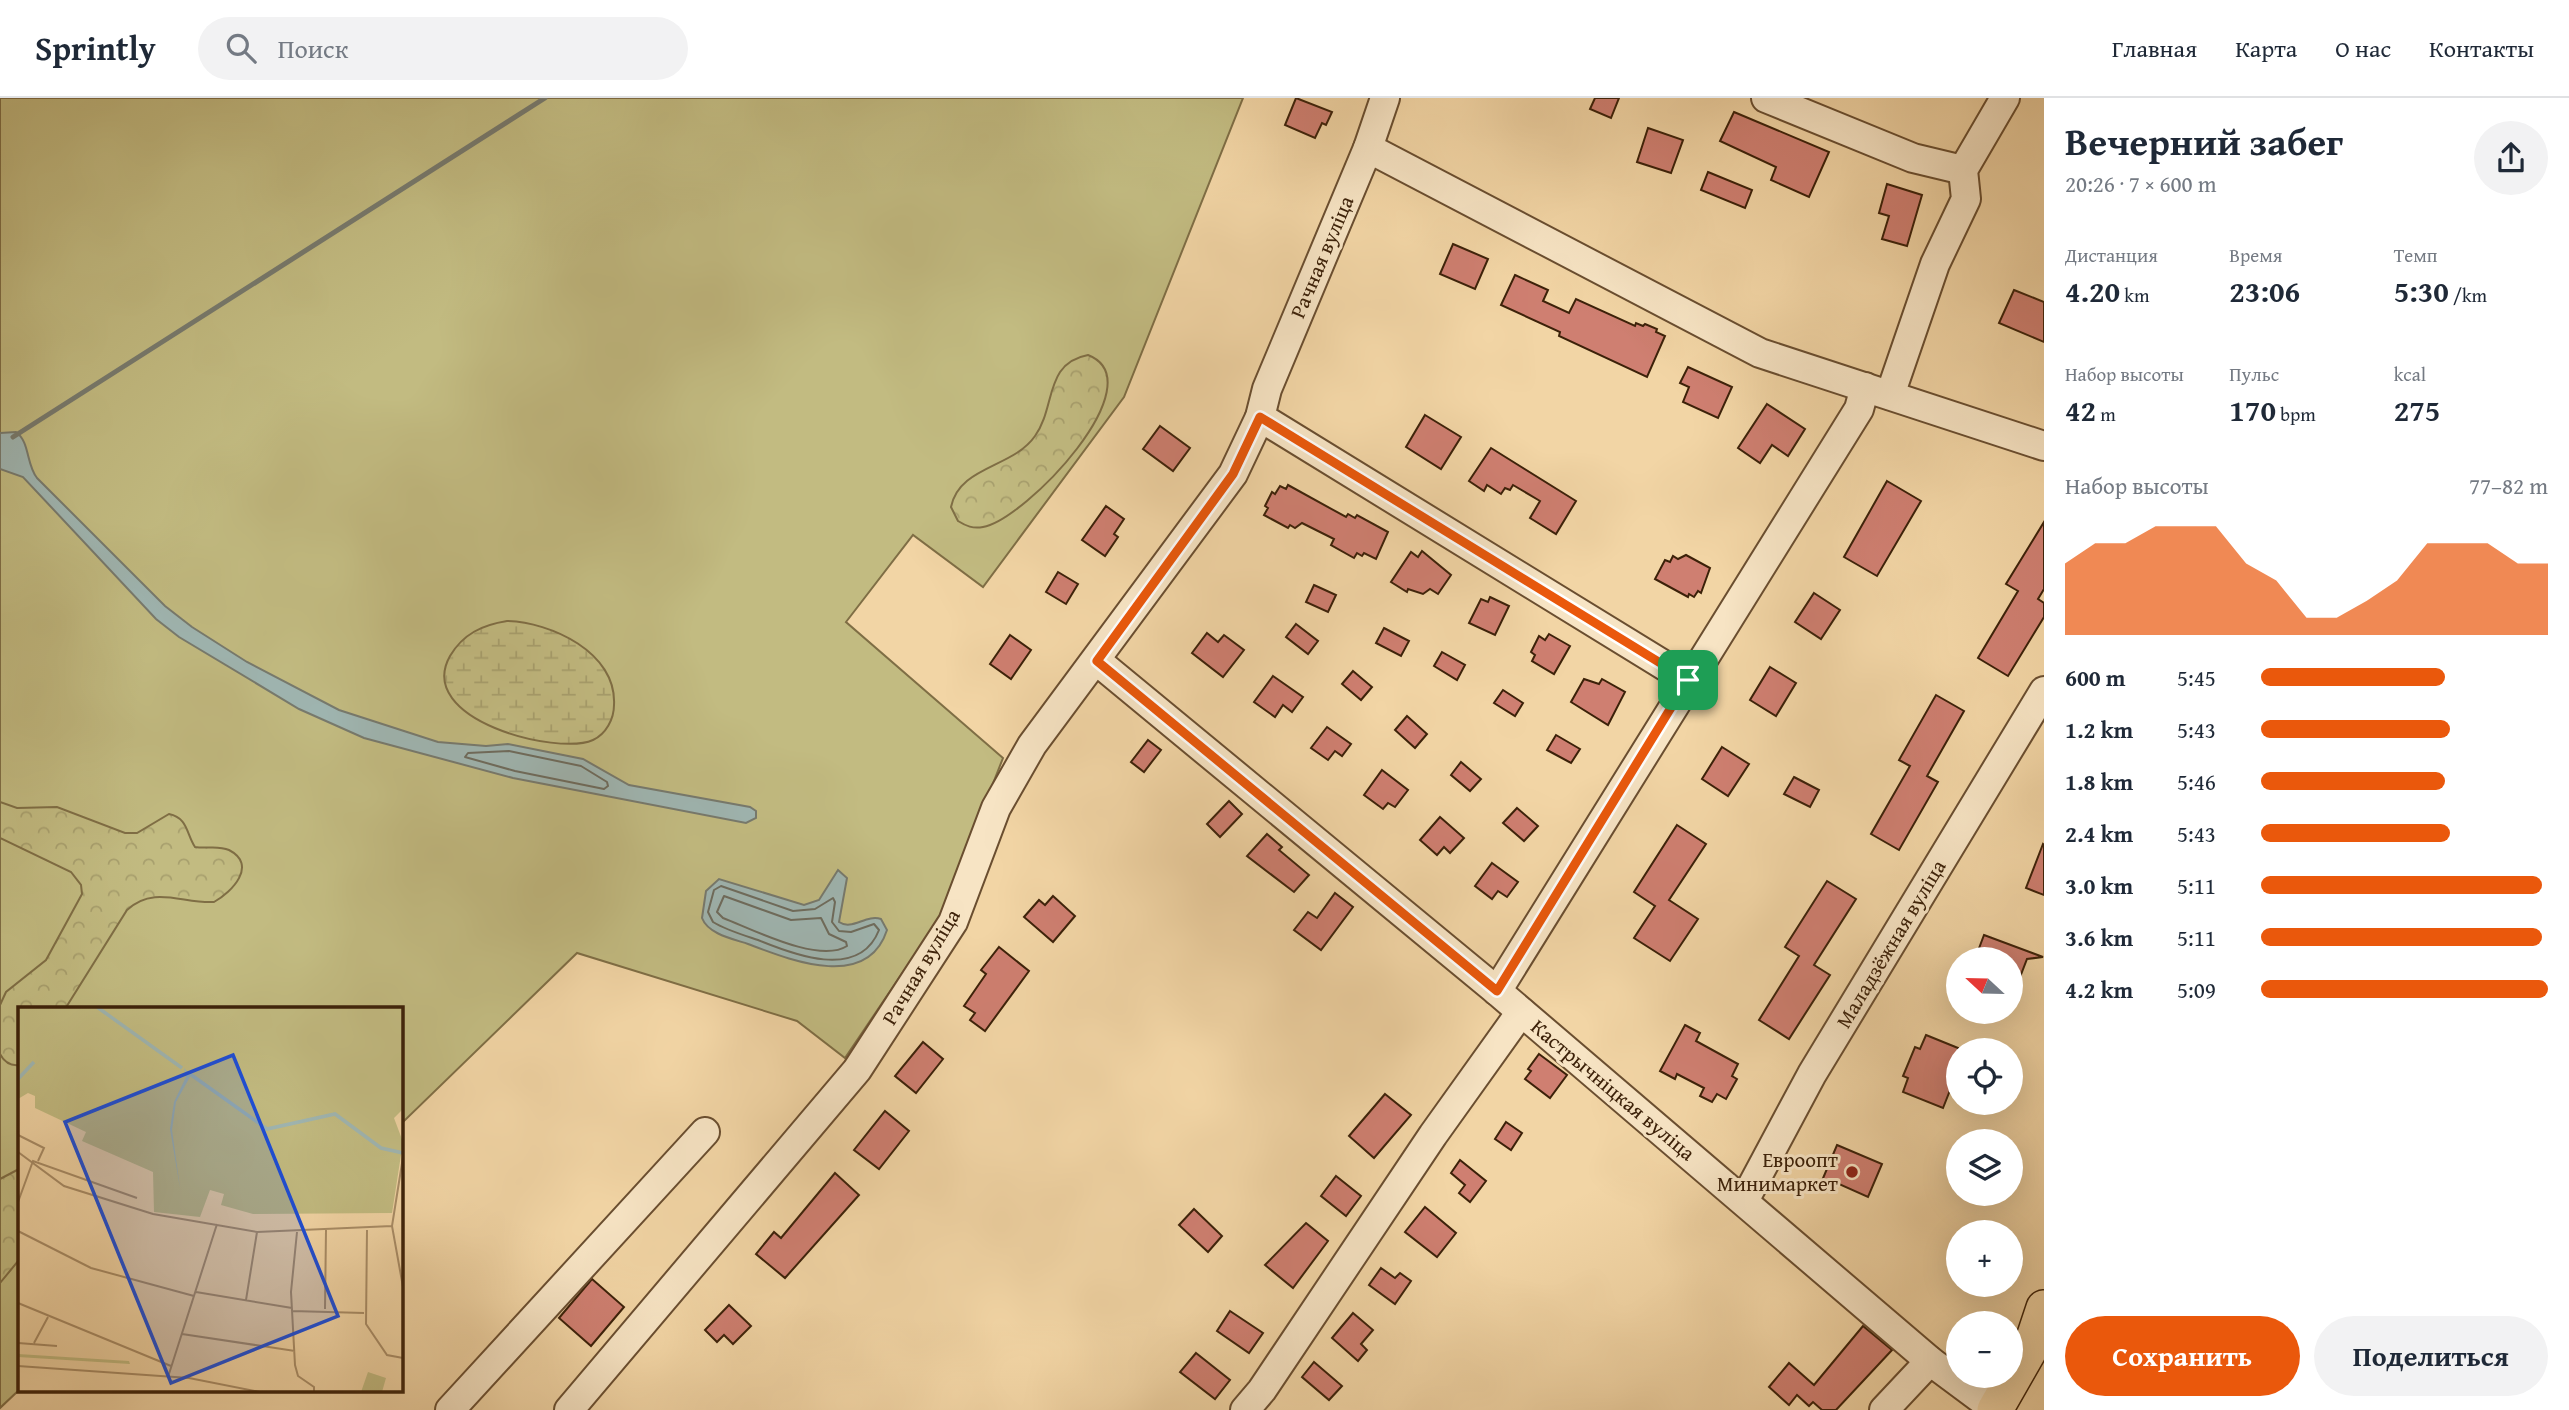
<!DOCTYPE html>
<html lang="ru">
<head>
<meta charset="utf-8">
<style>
  :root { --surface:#fff; --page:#f2f2f3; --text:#1f2937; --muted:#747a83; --line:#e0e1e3; --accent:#ea580c }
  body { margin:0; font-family:"Gentium Book Plus",serif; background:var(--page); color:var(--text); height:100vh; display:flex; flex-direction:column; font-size:26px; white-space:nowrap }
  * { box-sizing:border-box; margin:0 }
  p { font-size:23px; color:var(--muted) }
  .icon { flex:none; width:38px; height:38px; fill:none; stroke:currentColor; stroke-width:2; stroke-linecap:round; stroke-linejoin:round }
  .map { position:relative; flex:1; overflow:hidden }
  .details { display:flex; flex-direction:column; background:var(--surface); width:525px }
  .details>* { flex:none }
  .needle { width:46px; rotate:292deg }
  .fabs { position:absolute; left:1946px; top:849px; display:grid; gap:14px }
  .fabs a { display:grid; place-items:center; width:77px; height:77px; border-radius:50%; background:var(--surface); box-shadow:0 7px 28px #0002; font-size:35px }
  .pin { position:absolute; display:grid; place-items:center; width:60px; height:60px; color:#fff; margin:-30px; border-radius:14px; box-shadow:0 4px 10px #0006 }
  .round { display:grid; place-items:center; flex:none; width:74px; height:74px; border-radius:37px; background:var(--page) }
  .headline { display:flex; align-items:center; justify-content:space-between; height:119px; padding:0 21px }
  h1 { font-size:38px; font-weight:700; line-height:52px }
  .stats { display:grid; grid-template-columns:repeat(3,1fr); gap:10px; height:119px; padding:7px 21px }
  .stats div { display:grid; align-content:center }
  .stats b { font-size:30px; font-weight:700 }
  .stats small { font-size:19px; font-weight:400 }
  .stats p { font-size:19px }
  .chart { height:196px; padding:14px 21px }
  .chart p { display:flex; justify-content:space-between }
  .chart svg { width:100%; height:126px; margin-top:7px; fill:var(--accent); opacity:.7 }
  .primary-button { display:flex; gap:14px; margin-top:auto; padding:14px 21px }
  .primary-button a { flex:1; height:80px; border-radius:42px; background:var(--accent); color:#fff; font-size:28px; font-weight:700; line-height:80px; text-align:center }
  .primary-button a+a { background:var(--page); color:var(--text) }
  ul { padding:0 21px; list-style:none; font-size:23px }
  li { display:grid; grid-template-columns:112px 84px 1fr; align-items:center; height:52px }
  li i { height:18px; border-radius:9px; background:var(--accent) }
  header { display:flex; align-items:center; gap:42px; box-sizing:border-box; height:98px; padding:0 35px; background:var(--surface); border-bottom:2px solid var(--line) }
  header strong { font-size:33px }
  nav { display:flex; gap:38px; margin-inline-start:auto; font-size:24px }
  .search { width:490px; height:63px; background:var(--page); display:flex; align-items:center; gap:18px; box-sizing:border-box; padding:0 24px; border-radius:38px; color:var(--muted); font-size:26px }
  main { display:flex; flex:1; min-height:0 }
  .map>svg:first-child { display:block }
  .green { fill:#c2bb81; stroke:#7f6e45; stroke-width:2 }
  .forest { fill:url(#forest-crowns); stroke:#7f6e45; stroke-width:2 }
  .wetland { fill:url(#wetland-marsh); stroke:#7f6e45; stroke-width:2 }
  .water { fill:#9fb6b2; stroke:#777a6e; stroke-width:2 }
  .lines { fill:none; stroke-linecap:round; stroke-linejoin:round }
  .shore { stroke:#6e6c5e; stroke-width:2 }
  .stream { stroke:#777a6e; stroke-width:5 }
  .building { fill:#cf7f71; stroke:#3c2109; stroke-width:2 }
  .minor-casing { stroke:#6a4e30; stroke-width:32 }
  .major-casing { stroke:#3c2109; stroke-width:38 }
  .minor { stroke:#f7e4c4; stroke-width:28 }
  .major { stroke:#f2d5a5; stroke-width:35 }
  .route-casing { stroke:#fff; stroke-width:14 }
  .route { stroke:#ea580c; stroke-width:9 }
  .poi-dot { fill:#8f2418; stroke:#f7e4c4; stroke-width:2.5 }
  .labels { text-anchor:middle; stroke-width:6; stroke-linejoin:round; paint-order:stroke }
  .street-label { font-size:21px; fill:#3c2109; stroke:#f7e4c4 }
  .poi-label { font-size:21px; fill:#3c2109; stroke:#f7e4c4; text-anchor:end }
  .inset-river { fill:none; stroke:#9fb6b2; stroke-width:3.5 }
  .inset-road { fill:none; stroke:#a98d67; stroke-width:2 }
  .view { fill:#1d4ed8; fill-opacity:0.15; stroke:#1d4ed8; stroke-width:3.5 }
  .inset-edge { fill:none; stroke:#3c2109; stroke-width:3.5 }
</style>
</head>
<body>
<header>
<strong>Sprintly</strong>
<div class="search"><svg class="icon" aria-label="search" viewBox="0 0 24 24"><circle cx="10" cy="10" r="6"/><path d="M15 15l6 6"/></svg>Поиск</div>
<nav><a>Главная</a><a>Карта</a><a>О нас</a><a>Контакты</a></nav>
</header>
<main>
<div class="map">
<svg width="2044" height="1312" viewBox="0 0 2044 1312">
  <defs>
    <pattern id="forest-crowns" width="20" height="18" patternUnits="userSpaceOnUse" patternTransform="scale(1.75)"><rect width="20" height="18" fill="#c2bb81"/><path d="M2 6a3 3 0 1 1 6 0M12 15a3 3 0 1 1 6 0" fill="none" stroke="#a8a06e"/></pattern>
    <pattern id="wetland-marsh" width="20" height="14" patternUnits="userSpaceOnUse" patternTransform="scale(1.75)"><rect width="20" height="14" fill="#c2bb81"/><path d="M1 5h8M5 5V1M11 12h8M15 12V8" fill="none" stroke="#a8a06e"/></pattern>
  </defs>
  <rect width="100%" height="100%" fill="#f2d5a5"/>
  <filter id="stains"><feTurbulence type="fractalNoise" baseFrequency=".00286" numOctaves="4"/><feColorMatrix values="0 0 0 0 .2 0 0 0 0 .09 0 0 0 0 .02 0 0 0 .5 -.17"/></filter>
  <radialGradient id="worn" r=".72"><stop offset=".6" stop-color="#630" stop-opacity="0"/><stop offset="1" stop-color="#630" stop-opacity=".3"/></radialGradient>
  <polygon class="green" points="0,0 1243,0 1124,299 983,489 913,437 846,524 1003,660 941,818 845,960 797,923 577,855 401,1026 401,911 19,911 19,1292 0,1310"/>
  <g class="forest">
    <path d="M1088 257C1157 284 1025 422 983 429 973 431 966 428 958 423L951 409C959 368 1013 370 1035 338 1056 309 1044 265 1088 257Z"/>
    <path d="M0 704 17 710 57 709 125 735H137L169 716C188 720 186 735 195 749 207 751 218 747 229 752 258 767 232 794 214 804 183 806 154 787 127 812L65 911H19V967C10 968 4 964 0 956V907L6 894 46 862 82 796 81 787 71 774 0 740Z"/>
    <polygon points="19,1071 19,1162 0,1185 0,1081"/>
  </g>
  <path class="wetland" d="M507 523C550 524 617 554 614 607 614 621 606 636 593 642 558 658 414 622 450 558 463 536 482 527 507 523Z"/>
  <g class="water">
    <path d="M16 334C30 344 26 366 37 380L165 508 192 529 247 564 339 612 438 644 486 648 508 646 583 661 629 687 750 709 756 713V720L746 725 513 680 364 640 299 611 179 539 156 521 23 379 0 371V335Z"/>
    <path d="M838 772 847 780 839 824C852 833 866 816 881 821L887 832C867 894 788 861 748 846 733 841 708 836 702 820L706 793 719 781 804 807 819 802Z"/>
  </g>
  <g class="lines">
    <g class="shore">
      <polygon points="509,653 581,668 607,684 608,688 604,691 515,673 465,659 468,655"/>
      <path d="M721 788 793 813 815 811 833 800 835 804 832 824 839 833 851 834 874 826 879 832C859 883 792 856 758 842 743 837 726 832 713 824L708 814 714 792Z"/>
      <path d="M724 798 791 822 821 820 829 836 846 844 847 848C819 866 752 831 723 820L717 814Z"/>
    </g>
    <polyline class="stream" points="13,339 545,0"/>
  </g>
  <g class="building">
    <polygon points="1296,0 1332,14 1326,27 1322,25 1315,40 1285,27"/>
    <polygon points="1595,0 1619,0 1611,20 1590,11"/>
    <polygon points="1734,14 1829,54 1809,99 1771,82 1776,69 1720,43"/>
    <polygon points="1648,30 1683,42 1671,75 1637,64"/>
    <polygon points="1708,74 1752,92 1745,110 1701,92"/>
    <polygon points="1887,86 1922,97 1907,148 1882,141 1889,118 1879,115"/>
    <polygon points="1453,146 1488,161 1475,191 1440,176"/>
    <polygon points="1515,177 1548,192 1543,203 1569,215 1576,201 1635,228 1636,225 1643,228 1645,226 1657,231 1656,234 1665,238 1647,279 1559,238 1560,234 1501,207"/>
    <polygon points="2014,192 2044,204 2044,244 1999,225"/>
    <polygon points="1688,269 1732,289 1718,320 1683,304 1689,289 1680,285"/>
    <polygon points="1767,306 1805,331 1788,358 1772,347 1760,365 1738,350"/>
    <polygon points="1425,317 1461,339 1441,371 1406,349"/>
    <polygon points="1160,328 1190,350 1173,373 1143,351"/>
    <polygon points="1491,350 1576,403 1556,436 1530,420 1540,403 1513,387 1510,392 1505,390 1501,396 1487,387 1484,393 1469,383"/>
    <polygon points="1887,383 1921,403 1877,478 1844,459"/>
    <polygon points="1288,387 1346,419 1348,416 1355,420 1357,417 1388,434 1376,461 1364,455 1362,458 1357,455 1354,460 1331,447 1334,441 1302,425 1295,430 1290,427 1288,430 1264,417 1268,410 1265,408 1272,394 1275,396 1280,388 1286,391"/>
    <polygon points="1106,408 1124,421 1114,436 1118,439 1105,458 1082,442"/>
    <polygon points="2044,424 2044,491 2038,501 2044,505 2044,519 2008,578 1978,560 2018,493 2006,486"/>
    <polygon points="1422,453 1451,477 1438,496 1430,491 1423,496 1408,491 1407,494 1391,484 1411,454 1418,459"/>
    <polygon points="1686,457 1710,470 1701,495 1698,493 1694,499 1689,496 1688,499 1655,481 1665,462 1670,464 1673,458 1678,461"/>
    <polygon points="1058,474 1078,486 1066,506 1046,494"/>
    <polygon points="1314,487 1336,497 1328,514 1306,504"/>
    <polygon points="1814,495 1840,512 1821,541 1795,524"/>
    <polygon points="1490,499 1509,508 1495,537 1469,525 1481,501 1488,504"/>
    <polygon points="1296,526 1318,543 1308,556 1286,539"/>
    <polygon points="1384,530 1409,543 1401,558 1376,545"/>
    <polygon points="1207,535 1218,544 1224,537 1244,552 1223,579 1192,555"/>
    <polygon points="1549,536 1570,548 1554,576 1532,563 1535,557 1531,554 1539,538 1545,542"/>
    <polygon points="1010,537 1031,552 1011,581 990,566"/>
    <polygon points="1442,554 1465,567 1457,582 1434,568"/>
    <polygon points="1770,569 1796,585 1776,618 1750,602"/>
    <polygon points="1353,573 1372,589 1361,602 1342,586"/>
    <polygon points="1273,578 1303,599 1292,614 1283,607 1275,619 1254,604"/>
    <polygon points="1584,581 1599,586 1602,581 1625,594 1608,627 1571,604"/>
    <polygon points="1503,592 1523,605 1515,618 1494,605"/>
    <polygon points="1936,597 1964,613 1927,678 1938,684 1899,752 1871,736 1910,668 1899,662"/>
    <polygon points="1407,618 1427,636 1415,650 1395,632"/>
    <polygon points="1327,629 1351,646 1342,658 1335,653 1328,662 1311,650"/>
    <polygon points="1556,637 1580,651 1571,665 1547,652"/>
    <polygon points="1148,642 1161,652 1144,674 1131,664"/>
    <polygon points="1722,649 1749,666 1728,698 1702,681"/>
    <polygon points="1461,664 1481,681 1470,693 1451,677"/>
    <polygon points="1382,672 1408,692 1395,709 1388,705 1383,711 1364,697"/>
    <polygon points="1794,679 1819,692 1810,709 1784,696"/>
    <polygon points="1229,703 1242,716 1220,739 1207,726"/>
    <polygon points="1517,710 1538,728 1524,743 1503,725"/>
    <polygon points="1440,719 1464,740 1450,755 1444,749 1437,757 1420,742"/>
    <polygon points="1677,727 1706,746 1669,802 1698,821 1670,863 1634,840 1655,808 1634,794"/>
    <polygon points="1267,736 1282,749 1279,752 1309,777 1294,794 1247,758"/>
    <polygon points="2043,746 2044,747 2044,797 2026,790"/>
    <polygon points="1492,765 1518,784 1507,799 1498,793 1492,801 1475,788"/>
    <polygon points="1827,783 1856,801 1814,867 1830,877 1789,941 1759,922 1799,858 1785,849"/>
    <polygon points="1335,795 1353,809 1321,852 1294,832 1308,814 1317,820"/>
    <polygon points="1053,798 1075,818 1053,844 1024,819 1039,802 1045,807"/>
    <polygon points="1984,837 2043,859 2027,861 2012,900 2011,861 1975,861"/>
    <polygon points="999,849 1029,873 985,933 970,922 975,915 964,908 986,876 981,872"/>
    <polygon points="1685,927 1700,935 1696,943 1738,966 1732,978 1737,981 1726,1001 1717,996 1712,1004 1700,998 1704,990 1677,976 1675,981 1660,973"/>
    <polygon points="1926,937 1958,950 1958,972 1943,1010 1903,994 1908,980 1903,978 1915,949 1920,951"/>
    <polygon points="923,944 943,961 916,995 895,978"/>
    <polygon points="1539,956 1567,977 1550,1000 1525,981 1531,973 1528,971"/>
    <polygon points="1385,996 1411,1017 1374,1060 1349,1038"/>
    <polygon points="885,1013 909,1033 879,1071 854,1052"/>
    <polygon points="1506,1024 1522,1035 1511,1052 1495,1041"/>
    <polygon points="1837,1047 1882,1066 1868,1099 1837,1085 1835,1091 1821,1085"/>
    <polygon points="1460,1062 1486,1083 1470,1104 1459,1095 1465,1087 1451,1075"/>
    <polygon points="835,1075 859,1097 785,1180 756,1156 774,1134 781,1140"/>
    <polygon points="1336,1078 1361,1098 1346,1118 1321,1098"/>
    <polygon points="1425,1109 1456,1135 1437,1159 1405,1134"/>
    <polygon points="1194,1111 1222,1138 1208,1154 1179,1127"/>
    <polygon points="1306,1125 1328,1143 1293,1190 1265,1167"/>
    <polygon points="1381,1170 1395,1180 1400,1175 1411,1183 1395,1206 1369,1187"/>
    <polygon points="592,1181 624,1209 591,1248 559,1220"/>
    <polygon points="729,1207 751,1228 733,1246 724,1237 717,1244 705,1232"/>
    <polygon points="1230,1213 1263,1235 1249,1255 1217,1233"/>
    <polygon points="1353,1215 1373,1232 1361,1246 1367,1252 1358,1263 1332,1240"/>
    <polygon points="1863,1228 1892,1252 1836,1312 1822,1312 1813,1304 1809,1308 1797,1297 1789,1307 1769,1289 1789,1265 1814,1287"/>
    <polygon points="1196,1255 1230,1282 1215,1301 1180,1274"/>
    <polygon points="1314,1264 1342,1288 1329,1302 1302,1279"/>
  </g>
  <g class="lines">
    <g class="minor-casing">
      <g id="minor">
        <polyline points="1766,0 1913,60 1963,72"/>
        <polyline points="1368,50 1760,255 2044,348"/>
        <polyline points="1890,297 1935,166 1966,101 1963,72 2005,0"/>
        <polyline points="1260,319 1688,582"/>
        <polyline points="1097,563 1497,893 1930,1263 1996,1312"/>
        <polyline points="1497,893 1859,311 1865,289"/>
        <polyline points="1744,1103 1812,976 2044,593"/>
        <polyline points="450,1312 705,1034"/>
        <polyline points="569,1312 857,972 953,824 996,710 1032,647 1233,376 1260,319 1267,291 1368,50 1385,0"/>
        <polyline points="1245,1312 1262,1292 1433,1037 1521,914"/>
        <polyline points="1884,1312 1930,1263"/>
      </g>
    </g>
    <g class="major-casing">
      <polyline id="major" points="1995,1312 2031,1249 2044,1210"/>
    </g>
    <use href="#minor" class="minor"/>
    <use href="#major" class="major"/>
  </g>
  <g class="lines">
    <g class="route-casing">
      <polygon id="route" points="1260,319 1688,582 1497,893 1097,563 1233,376"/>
    </g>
    <use href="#route" class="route"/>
  </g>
  <circle class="poi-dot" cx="1852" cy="1074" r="7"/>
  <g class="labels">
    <g class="street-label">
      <text transform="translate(1322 159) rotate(-67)" y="7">Рачная вуліца</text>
      <text transform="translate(1891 846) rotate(-59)" y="7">Маладзёжная вуліца</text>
      <text transform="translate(921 869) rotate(-59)" y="7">Рачная вуліца</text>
      <text transform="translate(1613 992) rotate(40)" y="7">Кастрычніцкая вуліца</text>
    </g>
    <g class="poi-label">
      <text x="1838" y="1069">Евроопт<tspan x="1838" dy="24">Минимаркет</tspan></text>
    </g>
  </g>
  <g transform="translate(18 909)">
    <rect width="385" height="385" fill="#f2d5a5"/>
    <path d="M0 0H385V102L376 111 385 135 374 206 235 207 203 198 206 187 192 183 182 210 136 205 135 165 64 134 68 125 17 101V89L10 86 0 92ZM350 365 368 371 364 385H343Z" fill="#c2bb81"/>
    <path d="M34 24a9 9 0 1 1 18 0a9 9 0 1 1-18 0ZM22 35 24 44 5 66 16 70 0 82V44ZM63 38 65 48H76L82 56 76 67 53 60 46 53V48L56 49 57 40ZM134 50 138 52 125 83 132 107 127 119 119 106 92 98 99 94 119 98 124 71ZM36 52 35 70 57 84 67 83 61 92 30 77 26 65 18 59 22 53ZM367 159 372 188 360 197 351 171ZM0 347 111 354 112 357 0 350Z" fill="#c2bb81"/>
    <path d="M23 76 38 84 49 101 40 103 27 95 21 84ZM157 146a10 10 0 1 1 20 0a10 10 0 1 1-20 0Z" fill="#c2bb81"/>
    <path d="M166 61 173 68 158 95 154 123 162 181 152 122 156 95 168 70Z" fill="#9fb6b2"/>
    <path class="inset-river" d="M79 0 164 61M172 67 249 122 317 107 363 141 385 146M0 72 16 55"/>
    <path class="inset-road" d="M0 128 26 141 20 154M0 145 46 179 135 207 239 225 374 219M385 150 374 219 385 280M0 195 15 154 119 191M349 223 348 317 369 348 385 351M0 224 73 261 176 289M279 225 273 285 277 358 280 369 296 380V385M178 285 274 301M228 293 239 225M0 296 153 359M307 302 308 223M274 304 346 306M164 327 277 344M0 336 39 339M16 336 30 310M0 359 171 371 242 385M150 370 199 217"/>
    <path class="view" d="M215 48 320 309 153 376 47 115Z"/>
    <rect width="385" height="385" class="inset-edge"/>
  </g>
  <rect width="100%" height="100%" filter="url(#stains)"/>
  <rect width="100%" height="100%" fill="url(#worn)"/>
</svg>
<div class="fabs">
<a><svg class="needle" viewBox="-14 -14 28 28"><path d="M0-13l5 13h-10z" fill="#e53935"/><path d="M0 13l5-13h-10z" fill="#747a83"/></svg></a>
<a><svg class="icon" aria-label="locate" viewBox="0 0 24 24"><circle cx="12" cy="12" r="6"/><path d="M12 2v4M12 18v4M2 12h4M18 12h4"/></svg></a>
<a><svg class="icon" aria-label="layers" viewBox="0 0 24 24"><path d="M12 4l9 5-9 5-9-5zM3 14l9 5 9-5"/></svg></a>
<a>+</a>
<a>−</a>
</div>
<div class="pin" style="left:1688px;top:582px;background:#1e9e55"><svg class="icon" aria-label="arrive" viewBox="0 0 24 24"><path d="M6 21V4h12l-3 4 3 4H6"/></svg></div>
</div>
<section class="details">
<div class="headline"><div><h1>Вечерний забег</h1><p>20:26 · 7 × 600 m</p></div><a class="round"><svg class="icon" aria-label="share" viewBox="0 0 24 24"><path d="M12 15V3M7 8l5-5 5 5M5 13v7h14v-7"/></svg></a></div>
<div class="stats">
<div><p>Дистанция</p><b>4.20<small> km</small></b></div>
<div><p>Время</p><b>23:06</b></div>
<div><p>Темп</p><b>5:30<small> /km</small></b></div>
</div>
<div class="stats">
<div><p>Набор высоты</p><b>42<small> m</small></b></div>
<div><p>Пульс</p><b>170<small> bpm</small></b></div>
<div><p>kcal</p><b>275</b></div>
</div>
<div class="chart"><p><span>Набор высоты</span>77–82 m</p>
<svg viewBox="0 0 160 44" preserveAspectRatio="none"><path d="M0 44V19L10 12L20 12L30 6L40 6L50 6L60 19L70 25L80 38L90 38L100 32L110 25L120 12L130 12L140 12L150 19L160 19V44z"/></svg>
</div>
<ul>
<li><b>600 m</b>5:45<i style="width:64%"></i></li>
<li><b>1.2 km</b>5:43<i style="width:66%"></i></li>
<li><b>1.8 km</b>5:46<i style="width:64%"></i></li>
<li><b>2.4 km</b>5:43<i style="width:66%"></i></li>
<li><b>3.0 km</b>5:11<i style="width:98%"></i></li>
<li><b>3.6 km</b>5:11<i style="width:98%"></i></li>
<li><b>4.2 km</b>5:09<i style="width:100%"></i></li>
</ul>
<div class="primary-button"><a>Сохранить</a><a>Поделиться</a></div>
</section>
</main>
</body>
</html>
